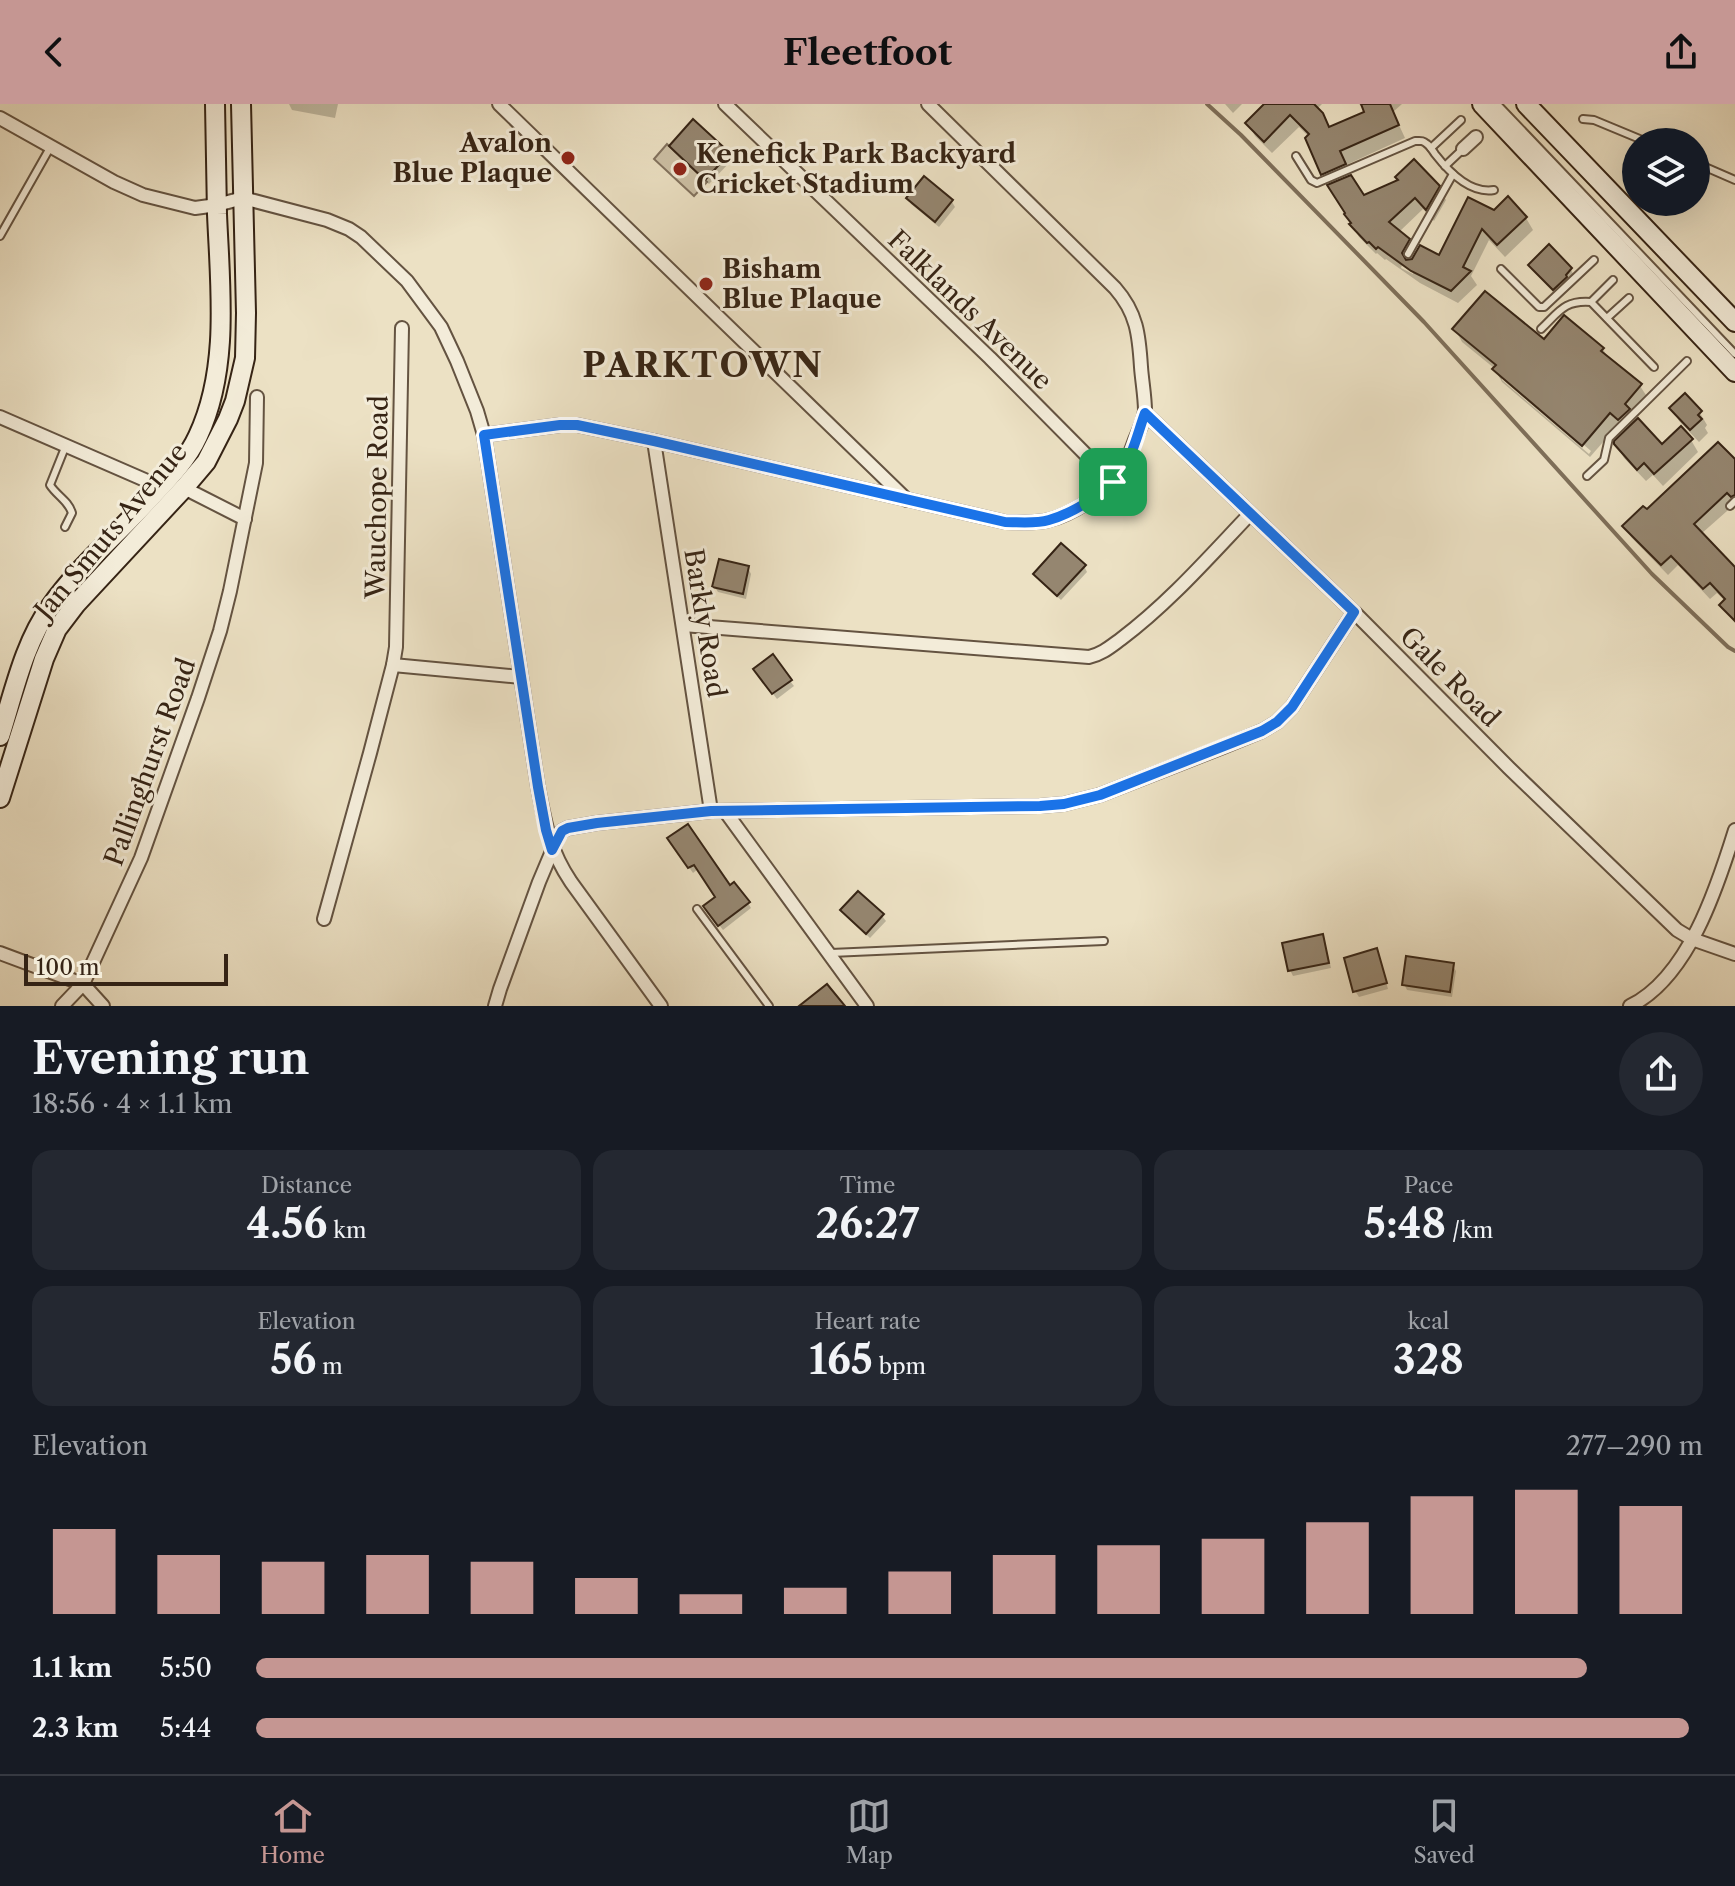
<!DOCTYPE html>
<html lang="en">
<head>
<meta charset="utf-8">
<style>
  :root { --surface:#171b24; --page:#242831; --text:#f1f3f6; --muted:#9ea1a6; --line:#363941; --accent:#c59692 }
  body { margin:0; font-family:"Libre Caslon Text",serif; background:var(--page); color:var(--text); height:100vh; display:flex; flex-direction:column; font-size:30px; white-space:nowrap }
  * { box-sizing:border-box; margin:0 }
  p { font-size:26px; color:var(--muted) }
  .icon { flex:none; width:44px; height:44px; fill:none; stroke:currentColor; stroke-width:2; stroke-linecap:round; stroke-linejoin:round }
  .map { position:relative; height:902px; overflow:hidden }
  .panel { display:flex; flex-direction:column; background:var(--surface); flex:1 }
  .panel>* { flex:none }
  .buttons { position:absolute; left:1622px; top:24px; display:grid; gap:16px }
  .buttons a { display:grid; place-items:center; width:88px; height:88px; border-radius:50%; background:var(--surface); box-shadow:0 8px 32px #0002; font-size:40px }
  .scale { position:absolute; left:24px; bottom:20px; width:204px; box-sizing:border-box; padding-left:8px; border:4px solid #362415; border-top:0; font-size:22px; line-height:28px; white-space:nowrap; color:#362415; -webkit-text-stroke:6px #f3ecd9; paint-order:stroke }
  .pin { position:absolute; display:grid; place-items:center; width:68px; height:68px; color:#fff; margin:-34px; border-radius:16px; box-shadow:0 4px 12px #0006 }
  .round { display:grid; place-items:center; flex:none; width:84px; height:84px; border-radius:42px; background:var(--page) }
  .headline { display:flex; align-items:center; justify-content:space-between; height:136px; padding:0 32px }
  h1 { font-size:44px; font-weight:800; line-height:60px }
  .metrics { display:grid; grid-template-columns:repeat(3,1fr); gap:12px; height:136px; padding:8px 32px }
  .metrics div { display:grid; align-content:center; border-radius:20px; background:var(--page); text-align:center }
  .metrics b { font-size:40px; font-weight:800 }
  .metrics small { font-size:22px; font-weight:400 }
  .metrics p { font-size:22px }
  .chart { height:224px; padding:16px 32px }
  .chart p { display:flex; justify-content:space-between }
  .chart svg { width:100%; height:144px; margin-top:8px; stroke:var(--accent); stroke-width:6 }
  ul { padding:0 32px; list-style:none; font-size:26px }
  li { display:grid; grid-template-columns:128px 96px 1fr; align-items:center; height:60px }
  li i { height:20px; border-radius:10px; background:var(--accent) }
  header { display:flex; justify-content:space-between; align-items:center; height:104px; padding:0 32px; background:var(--accent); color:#111; font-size:36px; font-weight:800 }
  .tab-bar { display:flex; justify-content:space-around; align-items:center; height:112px; border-top:2px solid var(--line); background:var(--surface); font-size:22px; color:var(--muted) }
  .tab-bar a { display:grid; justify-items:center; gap:4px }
  .tab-bar .active { color:var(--accent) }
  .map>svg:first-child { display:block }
  .green { fill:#cdc1a6; stroke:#82725e; stroke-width:2 }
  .shadow { fill:#0003; fill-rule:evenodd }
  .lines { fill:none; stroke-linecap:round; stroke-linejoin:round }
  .stream { stroke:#7e6f5a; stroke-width:4 }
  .building { fill:#958670; stroke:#362415; stroke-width:2 }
  .service-casing { stroke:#645341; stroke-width:10 }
  .minor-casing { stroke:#645341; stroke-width:16 }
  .secondary-casing { stroke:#362415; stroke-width:22 }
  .service { stroke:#f3ecd9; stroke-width:6 }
  .minor { stroke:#f3ecd9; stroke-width:12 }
  .secondary { stroke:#f3ecd9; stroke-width:18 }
  .route-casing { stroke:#fff; stroke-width:16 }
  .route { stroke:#1a73e8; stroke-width:10 }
  .poi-dot { fill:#8f2418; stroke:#f3ecd9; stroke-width:3 }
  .labels { text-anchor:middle; stroke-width:6; stroke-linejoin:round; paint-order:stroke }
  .poi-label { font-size:26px; font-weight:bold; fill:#362415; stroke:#f3ecd9; text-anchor:start }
  .street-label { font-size:26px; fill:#362415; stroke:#f3ecd9 }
  .district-label { font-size:34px; font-weight:bold; letter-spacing:2px; fill:#362415; stroke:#f3ecd9 }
</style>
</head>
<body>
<header><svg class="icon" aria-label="back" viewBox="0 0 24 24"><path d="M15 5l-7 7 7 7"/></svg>Fleetfoot<svg class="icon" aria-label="share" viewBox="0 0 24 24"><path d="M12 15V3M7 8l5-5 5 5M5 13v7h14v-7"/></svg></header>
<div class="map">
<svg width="1735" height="902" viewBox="0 0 1735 902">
  <rect width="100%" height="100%" fill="#ece1c4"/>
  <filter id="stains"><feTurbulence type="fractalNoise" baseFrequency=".0025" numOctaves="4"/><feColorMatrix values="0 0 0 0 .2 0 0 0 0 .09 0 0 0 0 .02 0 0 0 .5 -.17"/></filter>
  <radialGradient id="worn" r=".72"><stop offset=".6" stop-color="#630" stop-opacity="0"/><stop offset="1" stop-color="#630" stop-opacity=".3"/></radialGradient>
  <polygon class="green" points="667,40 707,78 694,92 654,55"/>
  <g class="shadow">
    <polygon points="289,0 338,0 335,14 292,6"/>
    <polygon points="1225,0 1242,0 1233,9"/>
    <path d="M1267 0H1322L1317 5 1330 24 1367 9 1359 0H1402L1393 8 1405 34 1346 61 1363 93 1438 83 1446 96 1434 117 1423 105 1399 128 1408 136 1417 151 1440 154 1494 108 1526 114 1533 126 1505 153 1489 136 1471 172 1477 181 1458 199 1420 179 1386 155 1385 156 1377 149 1376 150 1359 133 1323 70 1309 33 1299 23 1272 49 1255 32 1248 19ZM1402 161 1413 166V170L1401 164Z"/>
    <polygon points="671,42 729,50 732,56 709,80 674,48"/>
    <polygon points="924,74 952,98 955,103 939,123 911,100 908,94"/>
    <polygon points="1549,143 1571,166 1576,175 1570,181 1571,183 1559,194 1536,170 1531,161"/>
    <path d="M1455 225 1603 245 1609 256 1640 282 1648 294 1632 313 1635 319 1662 343 1691 336 1698 348 1663 382 1653 371 1646 377 1624 354 1616 340 1627 328 1618 321 1590 353 1502 278 1494 264 1462 238ZM1502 271 1591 347 1589 350 1502 276Z"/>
    <polygon points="1672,304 1700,309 1707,321 1705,324 1708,329 1699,338 1679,317"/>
    <polygon points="1735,358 1735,400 1701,430 1735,466 1735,519 1722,501 1726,498 1717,489 1710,495 1678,461 1668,471 1631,433 1625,422"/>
    <polygon points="1084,462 1087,468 1061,496 1039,476 1036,470"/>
    <polygon points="748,464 751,470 746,495 718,488 714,482"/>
    <polygon points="759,572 790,577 794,582 777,595"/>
    <polygon points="673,741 748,799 751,804 723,826 709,808 717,794 698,765 693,769"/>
    <polygon points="858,789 882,812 886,817 870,834 846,812 843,806"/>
    <polygon points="1322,833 1325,838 1331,864 1293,872 1290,866"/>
    <polygon points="1379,852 1388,885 1359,893 1355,887"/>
    <polygon points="1452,861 1456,867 1452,893 1407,886 1404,880"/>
  </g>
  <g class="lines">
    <polyline class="stream" points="1207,0 1241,31 1424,218 1652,470 1728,543 1735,547"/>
  </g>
  <g class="building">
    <polygon points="1264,0 1314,0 1323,9 1329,23 1364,8 1361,0 1390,0 1399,21 1340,47 1346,60 1321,71 1305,34 1309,30 1290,11 1264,38 1245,19"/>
    <polygon points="693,15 730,49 705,76 669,42"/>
    <polygon points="1414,55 1440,82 1426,106 1415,94 1389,118 1410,135 1402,149 1406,156 1412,155 1420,141 1439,151 1468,93 1494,106 1508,92 1527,113 1497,141 1482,125 1463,163 1471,167 1451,187 1411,167 1378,143 1376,145 1369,138 1367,139 1349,120 1351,119 1344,110 1345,109 1327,81 1351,71 1364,91 1398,76 1395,73"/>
    <polygon points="924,72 953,96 935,118 906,94"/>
    <polygon points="1549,140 1572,164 1566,171 1567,173 1553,186 1528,161"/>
    <polygon points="1485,187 1544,235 1564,211 1604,244 1601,247 1642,280 1625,300 1630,305 1618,316 1610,309 1582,342 1492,265 1496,261 1452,225"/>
    <polygon points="1685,289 1702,307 1698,311 1702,315 1690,326 1669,304"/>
    <polygon points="1638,314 1662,340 1681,322 1693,335 1654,370 1644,359 1637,366 1614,340 1614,337"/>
    <polygon points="1718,338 1735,355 1735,391 1731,393 1727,389 1694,420 1735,463 1735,517 1719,501 1725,495 1710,479 1703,485 1671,452 1661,461 1622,422 1643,402 1647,405"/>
    <polygon points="1061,439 1086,461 1057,492 1033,470"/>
    <polygon points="719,455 749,462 743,490 712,483"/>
    <polygon points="773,550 792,576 772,590 753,565"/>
    <polygon points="688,720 730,781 734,778 750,798 718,822 703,802 715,793 694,761 688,764 667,734"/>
    <polygon points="858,787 884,810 866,830 840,806"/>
    <polygon points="1323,830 1329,859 1288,867 1282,839"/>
    <polygon points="1377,844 1387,879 1353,888 1344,854"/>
    <polygon points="1406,852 1454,859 1450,888 1402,881"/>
    <polygon points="827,880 845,902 799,902"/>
  </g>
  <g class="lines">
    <g class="service-casing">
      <g id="service">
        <polyline points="1497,0 1735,250"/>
        <polyline points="1583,15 1594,16 1647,38"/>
        <polyline points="1431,44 1461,16"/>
        <path d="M1296 52 1311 76 1317 79 1415 37C1421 37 1422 36 1427 40 1430 42 1433 47 1435 50 1449 68 1470 90 1494 86"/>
        <polyline points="1696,59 1735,76"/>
        <polyline points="1445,62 1463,45"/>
        <polyline points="0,132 51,42"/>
        <polyline points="1408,150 1453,70"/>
        <polyline points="1501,165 1539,203 1544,203 1594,156"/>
        <polyline points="1591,198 1613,176"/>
        <polyline points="1607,214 1629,194"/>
        <path d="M1541 225C1559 208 1564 196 1591 198L1654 263"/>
        <polyline points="1587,372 1604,356 1609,334 1687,257"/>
        <polyline points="1730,402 1735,397"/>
        <path d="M65 423 72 409C68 396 57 392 50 381L66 341"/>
        <polyline points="697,805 769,902"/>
        <polyline points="831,849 1104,837"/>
      </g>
    </g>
    <g class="minor-casing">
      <g id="minor">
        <polyline points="499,0 907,396"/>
        <polyline points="725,0 990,254 1113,378"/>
        <path d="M0 14 114 78 143 91 195 104 217 101 243 94 327 116 349 125 361 133 407 177 441 223 457 257 477 307 484 331 538 683C545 720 550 747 571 778L661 902"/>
        <polyline points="1463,45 1476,33"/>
        <polyline points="1145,309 1354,508 1509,664 1677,826 1692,835 1735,850"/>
        <polyline points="0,313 161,383"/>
        <path d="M484 331 560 321H577L654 337 1005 418C1020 418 1035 420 1049 416 1070 411 1108 388 1120 370 1127 360 1131 347 1135 336 1139 327 1144 316 1145 307 1145 293 1142 277 1141 263 1139 231 1137 209 1115 184L928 0"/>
        <polyline points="654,337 711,707"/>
        <polyline points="184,384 245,415"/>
        <path d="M683 521 1089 553C1102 550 1110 543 1121 535 1169 499 1209 453 1250 410"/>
        <polyline points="393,561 521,573"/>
        <polyline points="725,707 867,902"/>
        <polyline points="324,815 370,649 393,561 396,543 402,224"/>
        <polyline points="0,849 83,880 103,902"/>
        <polyline points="62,902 83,880 141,754 198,594 220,527 230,487 256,359 257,293"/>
        <polyline points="495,902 500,885 539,778 558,733 562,727 568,724 597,719 711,707 1040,702 1064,700 1100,691 1223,643 1262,627 1277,618 1292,603 1354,508"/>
        <path d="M1630 902C1688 874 1717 784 1735 726"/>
      </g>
    </g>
    <g class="secondary-casing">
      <g id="secondary">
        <polyline points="1482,0 1735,268"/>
        <polyline points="1526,0 1735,218"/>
        <path d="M0 632C14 588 24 539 51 502 79 462 121 427 154 390 171 372 188 354 198 332 230 264 220 182 217 110 216 73 216 37 215 0"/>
        <polyline points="0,694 44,555 57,525 76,500 184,384 206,358 228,315 235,297 245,254 246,209 241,0"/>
      </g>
    </g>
    <use href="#service" class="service"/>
    <use href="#minor" class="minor"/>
    <use href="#secondary" class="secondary"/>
  </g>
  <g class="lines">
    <g class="route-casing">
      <path id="route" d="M1145 309 1354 508 1292 603 1277 618 1262 627 1100 691 1064 700 1040 702 711 707 597 719 568 724 562 727 552 746 546 726 538 683 484 331 560 321H577L654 337 1005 418C1020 418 1035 420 1049 416 1071 410 1110 387 1122 368 1133 351 1138 328 1145 309Z"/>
    </g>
    <use href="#route" class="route"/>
  </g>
  <g class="poi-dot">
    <circle cx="568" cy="54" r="8"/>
    <circle cx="680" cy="65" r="8"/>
    <circle cx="706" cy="180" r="8"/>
  </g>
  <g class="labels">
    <g class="poi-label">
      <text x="552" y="48" text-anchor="end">Avalon<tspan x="552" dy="30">Blue Plaque</tspan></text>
      <text x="696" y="59">Kenefick Park Backyard<tspan x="696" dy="30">Cricket Stadium</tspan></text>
      <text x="722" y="174">Bisham<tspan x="722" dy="30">Blue Plaque</tspan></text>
    </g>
    <g class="street-label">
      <text transform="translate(970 206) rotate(44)" y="9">Falklands Avenue</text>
      <text transform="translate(377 393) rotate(-89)" y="9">Wauchope Road</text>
      <text transform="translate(111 427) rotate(-50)" y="9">Jan Smuts Avenue</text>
      <text transform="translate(705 519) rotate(81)" y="9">Barkly Road</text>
      <text transform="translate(1450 573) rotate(45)" y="9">Gale Road</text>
      <text transform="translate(150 658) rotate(-70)" y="9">Pallinghurst Road</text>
    </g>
    <g class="district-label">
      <text x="703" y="273">PARKTOWN</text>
    </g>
  </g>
  <rect width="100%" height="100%" filter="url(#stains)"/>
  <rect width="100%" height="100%" fill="url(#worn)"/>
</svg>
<div class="buttons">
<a><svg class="icon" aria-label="layers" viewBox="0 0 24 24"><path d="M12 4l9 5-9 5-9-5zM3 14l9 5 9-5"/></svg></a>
</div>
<div class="scale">100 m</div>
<div class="pin" style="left:1113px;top:378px;background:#1e9e55"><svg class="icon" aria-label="arrive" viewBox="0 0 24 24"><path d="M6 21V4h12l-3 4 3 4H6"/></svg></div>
</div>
<section class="panel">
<div class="headline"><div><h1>Evening run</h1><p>18:56 · 4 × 1.1 km</p></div><a class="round"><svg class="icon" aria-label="share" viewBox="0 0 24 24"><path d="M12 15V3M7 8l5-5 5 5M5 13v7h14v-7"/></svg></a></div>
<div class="metrics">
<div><p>Distance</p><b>4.56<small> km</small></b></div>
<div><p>Time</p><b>26:27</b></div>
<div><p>Pace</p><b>5:48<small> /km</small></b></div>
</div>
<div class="metrics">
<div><p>Elevation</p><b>56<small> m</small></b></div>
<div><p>Heart rate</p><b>165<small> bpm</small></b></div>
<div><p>kcal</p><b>328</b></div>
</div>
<div class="chart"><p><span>Elevation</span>277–290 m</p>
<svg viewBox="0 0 160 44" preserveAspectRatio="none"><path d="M5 44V18M15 44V26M25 44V28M35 44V26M45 44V28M55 44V33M65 44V38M75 44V36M85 44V31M95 44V26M105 44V23M115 44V21M125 44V16M135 44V8M145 44V6M155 44V11"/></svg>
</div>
<ul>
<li><b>1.1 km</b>5:50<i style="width:92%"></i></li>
<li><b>2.3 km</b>5:44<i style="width:99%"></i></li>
</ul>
</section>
<nav class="tab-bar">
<a class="active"><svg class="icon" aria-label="home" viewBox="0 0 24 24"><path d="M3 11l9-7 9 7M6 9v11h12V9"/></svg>Home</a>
<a><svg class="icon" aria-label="map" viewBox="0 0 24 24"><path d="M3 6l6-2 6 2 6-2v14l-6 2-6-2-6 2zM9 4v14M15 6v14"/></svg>Map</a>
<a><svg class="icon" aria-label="saved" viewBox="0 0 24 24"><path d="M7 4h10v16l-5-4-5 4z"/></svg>Saved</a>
</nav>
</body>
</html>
